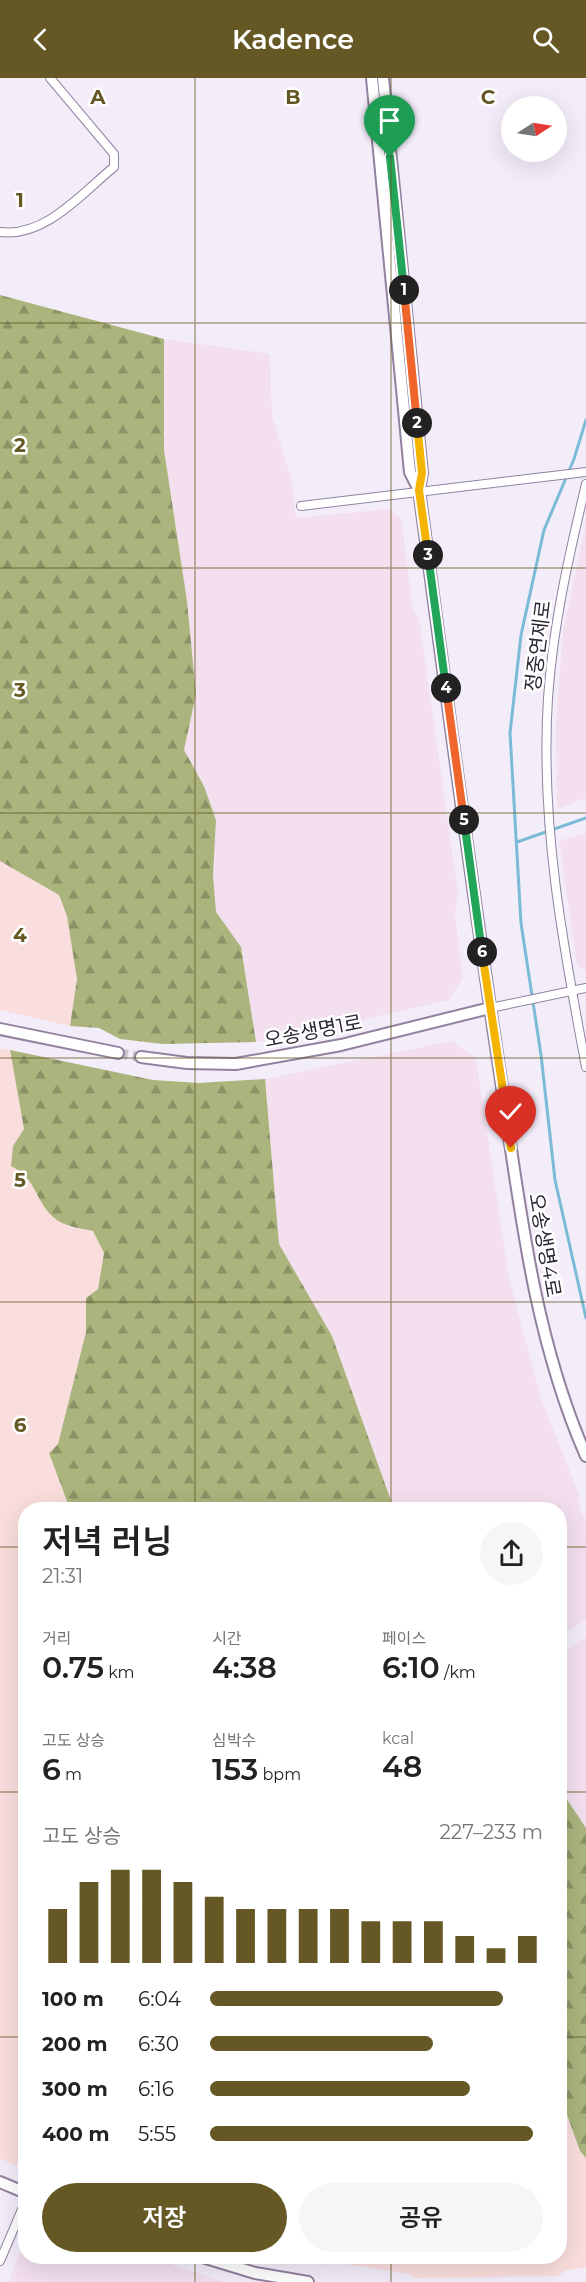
<!DOCTYPE html>
<html lang="ko">
<head>
<meta charset="utf-8">
<style>
  :root { --surface:#fff; --page:#f6f6f6; --text:#222; --muted:#767676; --accent:#665825 }
  body { margin:0; font-family:Montserrat,"Noto Sans KR",sans-serif; background:var(--page); color:var(--text); height:100vh; display:flex; flex-direction:column; font-size:22px; white-space:nowrap }
  * { box-sizing:border-box; margin:0 }
  p { font-size:20px; color:var(--muted) }
  .icon { flex:none; width:33px; height:33px; fill:none; stroke:currentColor; stroke-width:2; stroke-linecap:round; stroke-linejoin:round }
  .map { position:relative; flex:1; overflow:hidden }
  .drawer { position:absolute; left:18px; top:1424px; width:549px; height:762px; display:flex; flex-direction:column; background:var(--surface); border-radius:24px; box-shadow:0 6px 24px #0002 }
  .drawer>* { flex:none }
  .needle { width:39px; rotate:78deg }
  .fabs { position:absolute; left:501px; top:18px; display:grid; gap:12px }
  .fabs a { display:grid; place-items:center; width:66px; height:66px; border-radius:50%; background:var(--surface); box-shadow:0 6px 24px #0002; font-size:30px }
  .pin { position:absolute; display:grid; place-items:center; width:51px; height:51px; color:#fff; margin:-62px -26px; border-radius:50% 50% 50% 0; rotate:-45deg; box-shadow:0 0 6px #0007 }
  .pin .icon { rotate:45deg }
  .km { position:absolute; width:30px; height:30px; margin:-15px; border-radius:50%; background:#222; color:#fff; font-size:16px; line-height:30px; text-align:center }
  .round { display:grid; place-items:center; flex:none; width:63px; height:63px; border-radius:32px; background:var(--page) }
  .overview { display:flex; align-items:center; justify-content:space-between; height:102px; padding:0 24px }
  h1 { font-size:33px; font-weight:600; line-height:45px }
  .figures { display:grid; grid-template-columns:repeat(3,1fr); gap:9px; height:102px; padding:6px 24px }
  .figures div { display:grid; align-content:center }
  .figures b { font-size:30px; font-weight:600 }
  .figures small { font-size:16px; font-weight:400 }
  .figures p { font-size:16px }
  .chart { height:168px; padding:12px 24px }
  .chart p { display:flex; justify-content:space-between }
  .chart svg { width:100%; height:108px; margin-top:6px; stroke:var(--accent); stroke-width:6 }
  .cta { display:flex; gap:12px; margin-top:auto; padding:12px 24px }
  .cta a { flex:1; height:69px; border-radius:36px; background:var(--accent); color:#fff; font-size:24px; font-weight:600; line-height:69px; text-align:center }
  .cta a+a { background:var(--page); color:var(--text) }
  ul { padding:0 24px; list-style:none; font-size:20px }
  li { display:grid; grid-template-columns:96px 72px 1fr; align-items:center; height:45px }
  li i { height:15px; border-radius:8px; background:var(--accent) }
  header { display:flex; justify-content:space-between; align-items:center; height:78px; padding:0 24px; background:var(--accent); color:#fff; font-size:27px; font-weight:600 }
  .map>svg:first-child { display:block }
  .commercial { fill:#fadede }
  .industrial { fill:#f3dfee }
  .forest { fill:url(#forest-firs) }
  .lines { fill:none; stroke-linecap:round; stroke-linejoin:round }
  .stream { stroke:#7bbbd6; stroke-width:3 }
  .secondary-tunnel { stroke:#cbc5d2; stroke-width:10; stroke-dasharray:10 5; stroke-linecap:butt }
  .street-casing { stroke:#9182a0; stroke-width:10 }
  .secondary-casing { stroke:#9182a0; stroke-width:14 }
  .street { stroke:#fff; stroke-width:8 }
  .secondary { stroke:#fff; stroke-width:10 }
  .split-1-casing { stroke:#fff; stroke-width:12 }
  .split-2-casing { stroke:#fff; stroke-width:12 }
  .split-3-casing { stroke:#fff; stroke-width:12 }
  .split-4-casing { stroke:#fff; stroke-width:12 }
  .split-5-casing { stroke:#fff; stroke-width:12 }
  .split-6-casing { stroke:#fff; stroke-width:12 }
  .split-7-casing { stroke:#fff; stroke-width:12 }
  .split-8-casing { stroke:#fff; stroke-width:12 }
  .split-1 { stroke:#22a559; stroke-width:8 }
  .split-2 { stroke:#f0652b; stroke-width:8 }
  .split-3 { stroke:#f5b400; stroke-width:8 }
  .split-4 { stroke:#22a559; stroke-width:8 }
  .split-5 { stroke:#f0652b; stroke-width:8 }
  .split-6 { stroke:#22a559; stroke-width:8 }
  .split-7 { stroke:#f5b400; stroke-width:8 }
  .split-8 { stroke:#f5b400; stroke-width:8 }
  .grid { fill:none; stroke:#665825; stroke-width:1.5; stroke-opacity:0.55 }
  .labels { text-anchor:middle; stroke-width:5; stroke-linejoin:round; paint-order:stroke }
  .street-label { font-size:20px; fill:#2c2632; stroke:#fff }
  .grid-label { font-size:20px; text-anchor:middle; font-weight:bold; fill:#665825; stroke:#fff; stroke-width:5; stroke-linejoin:round; paint-order:stroke }
</style>
</head>
<body>
<header><svg class="icon" aria-label="back" viewBox="0 0 24 24"><path d="M15 5l-7 7 7 7"/></svg>Kadence<svg class="icon" aria-label="search" viewBox="0 0 24 24"><circle cx="10" cy="10" r="6"/><path d="M15 15l6 6"/></svg></header>
<div class="map">
<svg width="586" height="2204" viewBox="0 0 586 2204">
  <defs>
    <pattern id="forest-firs" width="22" height="20" patternUnits="userSpaceOnUse" patternTransform="scale(1.5)"><rect width="22" height="20" fill="#abb47c"/><path d="M5 1l3.5 6h-7zM16 11l3.5 6h-7z" fill="#8b9266"/></pattern>
  </defs>
  <rect width="100%" height="100%" fill="#f3edfa"/>
  <g class="commercial">
    <polygon points="0,783 59,817 67,838 77,901 70,948 0,932"/>
    <polygon points="0,970 10,972 24,1051 13,1068 26,1096 36,1115 69,1149 93,1153 104,1175 98,1211 86,1220 86,1254 58,1366 49,1375 70,1431 26,1431 25,2090 0,2081"/>
    <polygon points="560,2018 580,2073 586,2080 586,2190 566,2192 558,2198 414,2200 406,2195 332,2184 322,2187 285,2178 560,2178"/>
  </g>
  <g class="industrial">
    <polygon points="164,261 270,276 272,338 292,404 296,440 389,431 401,441 413,532 419,539 458,815 455,836 463,900 449,922 370,940 346,949 312,957 256,964 242,873 216,835 213,797 216,741 204,708 184,672 196,616 187,523 164,372"/>
    <polygon points="586,445 586,720 557,731 556,644 563,554"/>
    <polygon points="586,755 586,893 577,887 559,763"/>
    <polygon points="452,963 476,980 509,1201 541,1320 579,1417 580,1432 586,1444 586,1542 560,1557 560,1431 394,1431 332,1258 279,1166 265,1001"/>
    <polygon points="586,1559 586,1750 560,1711 560,1576"/>
    <polygon points="25,2161 26,2178 147,2178 224,2204 9,2204"/>
  </g>
  <g class="forest">
    <polygon points="0,217 164,261 164,372 187,523 196,616 184,672 204,708 216,742 213,797 216,834 241,869 256,964 163,966 120,961 99,950 70,948 77,901 67,838 59,817 0,783"/>
    <path d="M10 972 153 1002 199 1005 265 1001 279 1166 332 1258 394 1431H70L49 1375 58 1366 86 1254V1220L98 1211 104 1175 93 1153C80 1150 64 1149 53 1139 34 1121 37 1101 11 1088L13 1068 24 1051Z"/>
    <polygon points="560,1711 586,1750 586,2080 580,2073 560,2017"/>
  </g>
  <g class="lines">
    <g class="stream">
      <polyline points="586,342 574,381 544,452 521,557 510,655 521,845 541,977 555,1102 586,1240"/>
      <polyline points="517,764 586,740"/>
    </g>
    <polyline class="secondary-tunnel" points="118,975 141,979"/>
    <g class="street-casing">
      <g id="street">
        <path d="M0 154C45 160 82 115 114 89V76L50 0"/>
        <path d="M586 406C569 477 553 547 548 620 540 744 563 868 586 989"/>
        <polyline points="301,428 586,394"/>
        <polyline points="490,930 586,910"/>
        <polyline points="0,2183 26,2122"/>
      </g>
    </g>
    <g class="secondary-casing">
      <g id="secondary">
        <path d="M372 0 410 394 419 412C445 605 470 797 499 989 519 1121 532 1255 586 1378"/>
        <polyline points="383,0 422,395 419,412"/>
        <polyline points="0,951 118,975"/>
        <polyline points="141,979 187,985 236,986 341,967 490,930"/>
        <polyline points="0,2104 26,2115"/>
        <polyline points="199,2178 255,2195 308,2204"/>
      </g>
    </g>
    <use href="#street" class="street"/>
    <use href="#secondary" class="secondary"/>
  </g>
  <g class="lines">
    <g class="split-1-casing">
      <polyline id="split-1" points="390,79 404,212"/>
    </g>
    <g class="split-2-casing">
      <polyline id="split-2" points="404,212 417,345"/>
    </g>
    <g class="split-3-casing">
      <polyline id="split-3" points="417,345 422,395 419,412 428,477"/>
    </g>
    <g class="split-4-casing">
      <polyline id="split-4" points="428,477 446,610"/>
    </g>
    <g class="split-5-casing">
      <polyline id="split-5" points="446,610 464,742"/>
    </g>
    <g class="split-6-casing">
      <polyline id="split-6" points="464,742 482,874"/>
    </g>
    <g class="split-7-casing">
      <polyline id="split-7" points="482,874 502,1006"/>
    </g>
    <g class="split-8-casing">
      <polyline id="split-8" points="502,1006 511,1070"/>
    </g>
    <use href="#split-1" class="split-1"/>
    <use href="#split-2" class="split-2"/>
    <use href="#split-3" class="split-3"/>
    <use href="#split-4" class="split-4"/>
    <use href="#split-5" class="split-5"/>
    <use href="#split-6" class="split-6"/>
    <use href="#split-7" class="split-7"/>
    <use href="#split-8" class="split-8"/>
  </g>
  <path class="grid" d="M195 0V1431M391 0V1431M0 245H586M0 490H586M0 735H586M0 980H586M0 1224H586M0 1469H26M560 1469H586M0 1714H26M560 1714H586M0 1959H26M560 1959H586M195 2178V2204M391 2178V2204"/>
  <g class="labels">
    <g class="street-label">
      <text transform="translate(538 568) rotate(-83)" y="7">정중연제로</text>
      <text transform="translate(313 953) rotate(-11)" y="7">오송생명1로</text>
      <text transform="translate(545 1167) rotate(80)" y="7">오송생명4로</text>
    </g>
  </g>
  <g class="grid-label">
    <text x="98" y="26">A</text>
    <text x="293" y="26">B</text>
    <text x="488" y="26">C</text>
    <text x="20" y="129">1</text>
    <text x="20" y="374">2</text>
    <text x="20" y="619">3</text>
    <text x="20" y="864">4</text>
    <text x="20" y="1109">5</text>
    <text x="20" y="1354">6</text>
  </g>
</svg>
<div class="fabs">
<a><svg class="needle" viewBox="-14 -14 28 28"><path d="M0-13l5 13h-10z" fill="#e53935"/><path d="M0 13l5-13h-10z" fill="#767676"/></svg></a>
</div>
<div class="pin" style="left:390px;top:79px;background:#1e9e55"><svg class="icon" aria-label="arrive" viewBox="0 0 24 24"><path d="M6 21V4h12l-3 4 3 4H6"/></svg></div>
<div class="pin" style="left:511px;top:1070px;background:#d93025"><svg class="icon" aria-label="check" viewBox="0 0 24 24"><path d="M5 12l5 5 9-10"/></svg></div>
<b class="km" style="left:404px;top:212px">1</b>
<b class="km" style="left:417px;top:345px">2</b>
<b class="km" style="left:428px;top:477px">3</b>
<b class="km" style="left:446px;top:610px">4</b>
<b class="km" style="left:464px;top:742px">5</b>
<b class="km" style="left:482px;top:874px">6</b>
<section class="drawer">
<div class="overview"><div><h1>저녁 러닝</h1><p>21:31</p></div><a class="round"><svg class="icon" aria-label="share" viewBox="0 0 24 24"><path d="M12 15V3M7 8l5-5 5 5M5 13v7h14v-7"/></svg></a></div>
<div class="figures">
<div><p>거리</p><b>0.75<small> km</small></b></div>
<div><p>시간</p><b>4:38</b></div>
<div><p>페이스</p><b>6:10<small> /km</small></b></div>
</div>
<div class="figures">
<div><p>고도 상승</p><b>6<small> m</small></b></div>
<div><p>심박수</p><b>153<small> bpm</small></b></div>
<div><p>kcal</p><b>48</b></div>
</div>
<div class="chart"><p><span>고도 상승</span>227–233 m</p>
<svg viewBox="0 0 160 44" preserveAspectRatio="none"><path d="M5 44V22M15 44V11M25 44V6M35 44V6M45 44V11M55 44V17M65 44V22M75 44V22M85 44V22M95 44V22M105 44V27M115 44V27M125 44V27M135 44V33M145 44V38M155 44V33"/></svg>
</div>
<ul>
<li><b>100 m</b>6:04<i style="width:88%"></i></li>
<li><b>200 m</b>6:30<i style="width:67%"></i></li>
<li><b>300 m</b>6:16<i style="width:78%"></i></li>
<li><b>400 m</b>5:55<i style="width:97%"></i></li>
</ul>
<div class="cta"><a>저장</a><a>공유</a></div>
</section>
</div>
</body>
</html>
